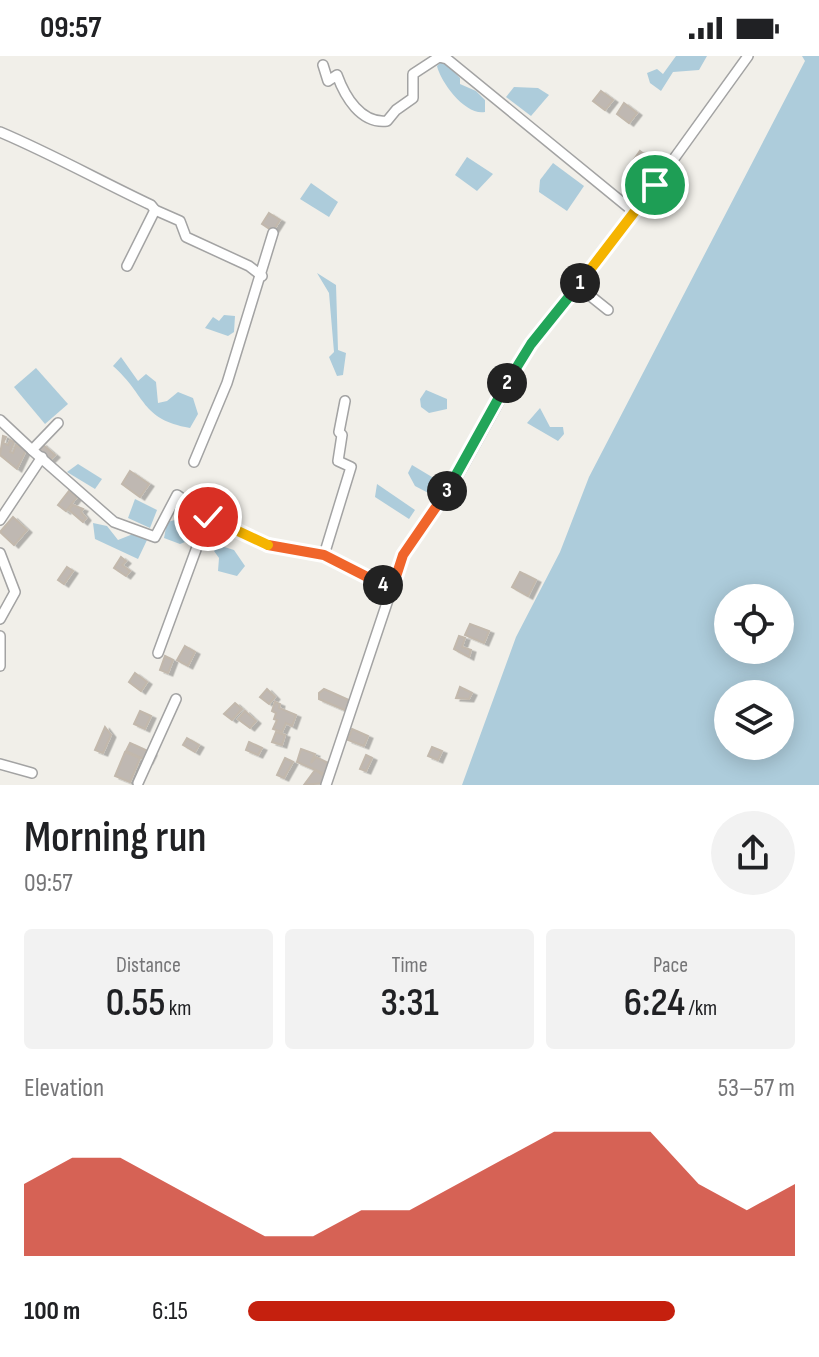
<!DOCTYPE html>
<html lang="en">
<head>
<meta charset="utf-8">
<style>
  :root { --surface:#fff; --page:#f2f2f2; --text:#202124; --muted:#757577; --accent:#c5200e }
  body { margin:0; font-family:"Sofia Sans Condensed",sans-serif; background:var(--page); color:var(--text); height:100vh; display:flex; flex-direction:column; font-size:30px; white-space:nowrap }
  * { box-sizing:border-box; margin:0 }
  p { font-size:26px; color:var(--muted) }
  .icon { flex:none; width:44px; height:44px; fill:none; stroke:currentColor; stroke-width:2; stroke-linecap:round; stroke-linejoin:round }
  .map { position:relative; height:729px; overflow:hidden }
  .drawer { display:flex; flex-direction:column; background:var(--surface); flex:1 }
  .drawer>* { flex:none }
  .fabs { position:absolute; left:714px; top:528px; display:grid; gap:16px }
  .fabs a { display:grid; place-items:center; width:80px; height:80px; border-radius:50%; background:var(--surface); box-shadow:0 4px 20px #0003; font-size:40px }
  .pin { position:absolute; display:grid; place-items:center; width:68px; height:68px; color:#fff; margin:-34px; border:4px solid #fff; border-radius:50%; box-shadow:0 2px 8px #0007 }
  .km { position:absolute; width:40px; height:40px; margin:-20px; border-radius:50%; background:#222; color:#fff; font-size:22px; line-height:40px; text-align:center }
  .round { display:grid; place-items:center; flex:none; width:84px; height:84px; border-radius:42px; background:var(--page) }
  .headline { display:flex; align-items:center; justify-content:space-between; height:136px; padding:0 24px }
  h1 { font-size:44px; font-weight:600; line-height:60px }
  .metrics { display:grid; grid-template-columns:repeat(3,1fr); gap:12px; height:136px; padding:8px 24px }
  .metrics div { display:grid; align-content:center; border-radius:8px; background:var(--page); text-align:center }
  .metrics b { font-size:40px; font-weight:600 }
  .metrics small { font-size:22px; font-weight:400 }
  .metrics p { font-size:22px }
  .chart { height:224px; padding:16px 24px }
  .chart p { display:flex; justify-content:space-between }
  .chart svg { width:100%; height:144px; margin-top:8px; fill:var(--accent); opacity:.7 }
  ul { padding:0 24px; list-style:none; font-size:26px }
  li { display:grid; grid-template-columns:128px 96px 1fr; align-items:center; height:60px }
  li i { height:20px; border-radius:10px; background:var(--accent) }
  .status { display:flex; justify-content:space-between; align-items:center; height:56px; padding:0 40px; background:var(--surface); direction:ltr }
  .status svg { height:22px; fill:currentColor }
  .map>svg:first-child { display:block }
  .water { fill:#adccdb; fill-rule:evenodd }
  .building { fill:#bfb8b2; stroke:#c2b8ac; stroke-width:2; filter:url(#shadow) }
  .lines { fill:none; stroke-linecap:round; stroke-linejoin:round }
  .minor-casing { stroke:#a3a3a3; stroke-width:12 }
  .minor { stroke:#fff; stroke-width:9 }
  .split-1-casing { stroke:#fff; stroke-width:16 }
  .split-2-casing { stroke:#fff; stroke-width:16 }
  .split-3-casing { stroke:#fff; stroke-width:16 }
  .split-4-casing { stroke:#fff; stroke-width:16 }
  .split-5-casing { stroke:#fff; stroke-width:16 }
  .split-6-casing { stroke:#fff; stroke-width:16 }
  .split-1 { stroke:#f5b400; stroke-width:10 }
  .split-2 { stroke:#22a559; stroke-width:10 }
  .split-3 { stroke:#22a559; stroke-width:10 }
  .split-4 { stroke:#f0652b; stroke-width:10 }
  .split-5 { stroke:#f0652b; stroke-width:10 }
  .split-6 { stroke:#f5b400; stroke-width:10 }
</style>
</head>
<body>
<div class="status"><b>09:57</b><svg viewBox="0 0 49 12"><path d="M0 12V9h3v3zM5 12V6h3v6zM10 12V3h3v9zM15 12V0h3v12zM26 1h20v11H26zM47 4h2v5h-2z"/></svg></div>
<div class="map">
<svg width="819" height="729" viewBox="0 0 819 729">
  <defs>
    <filter id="shadow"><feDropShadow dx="4.5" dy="2.5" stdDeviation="0" flood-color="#0004"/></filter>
  </defs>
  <rect width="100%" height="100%" fill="#f1efe9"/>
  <g class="water">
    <polygon points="676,0 707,0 699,14 673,16 661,35 650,27 647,17 657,13 663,18"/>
    <path d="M802 0H819V729H462L516 581 560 496 589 421 805 5ZM728 542H780V594H728ZM728 638H780V690H728Z"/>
    <path d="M443 4 460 22V28L476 35 485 44V56C466 60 441 27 437 10Z"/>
    <polygon points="514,31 538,32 549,39 531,60 506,41"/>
    <polygon points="467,101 493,118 477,135 455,119"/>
    <polygon points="553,107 584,130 567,155 539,136 540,124"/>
    <polygon points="311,127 338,146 329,161 300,143"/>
    <polygon points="317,217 336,229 338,294 346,297 343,319 337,320 329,301 334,296 329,237"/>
    <polygon points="224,259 235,260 234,276 228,280 205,272 213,261 219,265"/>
    <path d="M121 301 138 325 146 318 156 326 158 347 167 345 178 336 193 342 198 358 190 372C140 363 147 340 113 310Z"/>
    <polygon points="36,312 68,348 45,368 14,331"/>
    <polygon points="426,334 447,343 447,353 429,357 421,351 420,343"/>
    <polygon points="540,352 550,371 563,371 564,378 558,385 527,367"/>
    <polygon points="78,408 102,423 95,433 67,416"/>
    <polygon points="412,409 442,427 436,441 415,430 408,417"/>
    <polygon points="377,428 415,454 409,463 375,441"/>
    <polygon points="135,443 157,454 150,472 128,462"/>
    <polygon points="179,463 194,466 197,470 190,484 180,488 164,482 167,466"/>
    <polygon points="93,467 107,470 118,484 133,478 147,484 138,503 95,483"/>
    <polygon points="218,489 234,494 245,510 237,520 218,515 219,502 214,495"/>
  </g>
  <g class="building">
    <polygon points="601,35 613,44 605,54 593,45"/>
    <polygon points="624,47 637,57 629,67 617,58"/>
    <polygon points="640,95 656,107 647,118 632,106"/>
    <polygon points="269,157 280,164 273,175 262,168"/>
    <polygon points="3,380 6,381 3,387 8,389 10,384 14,386 10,396 13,397 16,389 26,394 17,413 0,399"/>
    <polygon points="42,388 55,399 49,405 36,395"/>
    <polygon points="130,415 149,428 140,441 122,428"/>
    <polygon points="69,435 77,441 66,455 58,449"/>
    <polygon points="73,449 83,453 81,456 86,462 83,466 69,454"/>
    <polygon points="13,461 27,474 14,489 0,476"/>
    <polygon points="121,501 126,505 122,509 130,515 126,520 114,512"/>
    <polygon points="67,511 73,515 64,528 58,524"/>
    <polygon points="520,516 536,524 528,540 512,531"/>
    <polygon points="470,568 489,575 484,587 465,579"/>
    <polygon points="459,580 465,582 462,591 471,594 469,601 454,593"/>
    <polygon points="185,590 195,596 188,610 177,604"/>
    <polygon points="165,600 173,604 168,617 160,614"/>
    <polygon points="135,617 147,626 141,635 129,626"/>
    <polygon points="460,631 472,637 469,643 456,642"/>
    <polygon points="267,633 275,641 269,648 260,641"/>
    <polygon points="324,633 351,645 347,655 319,643 319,637"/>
    <polygon points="275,646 280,648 279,652 296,659 292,670 286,667 282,676 273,673 277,664 274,663 276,657 272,655"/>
    <polygon points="235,647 242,653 232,664 224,658"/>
    <polygon points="140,655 151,660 145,673 134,668"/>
    <polygon points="245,655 256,665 250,672 238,663"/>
    <polygon points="105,671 111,679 103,697 95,694"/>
    <polygon points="352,673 368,680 364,690 348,684"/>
    <polygon points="276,676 285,679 282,689 272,686"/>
    <polygon points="187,682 199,689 195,696 183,689"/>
    <polygon points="249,686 262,692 258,699 246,694"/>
    <polygon points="130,687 152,697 148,705 126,695"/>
    <polygon points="432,691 442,695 438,704 428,700"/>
    <polygon points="301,693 315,698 311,707 316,701 332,709 327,719 297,706"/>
    <polygon points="125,696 140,702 130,726 115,720"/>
    <polygon points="366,699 372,702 366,715 360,713"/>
    <polygon points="285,702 293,706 284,722 277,719"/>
    <polygon points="315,714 324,720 323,727 304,729"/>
  </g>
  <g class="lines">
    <g class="minor-casing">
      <g id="minor">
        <path d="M323 9 328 25 337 19C345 41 361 68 387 65L396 54 413 42V18L439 1 447 3 634 156"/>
        <path d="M0 76C52 98 100 125 151 149L155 154 180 165 186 181 249 210 262 220"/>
        <polyline points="127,210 155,154"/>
        <polyline points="578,230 608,254"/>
        <polyline points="0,364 32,394 58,367"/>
        <polyline points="32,394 114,466 155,481 177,439 208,461 268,489 324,499 392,533"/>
        <polyline points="194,406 227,327 273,177"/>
        <polyline points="0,464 42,401"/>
        <polyline points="0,497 15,536 0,563"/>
        <polyline points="324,499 351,411 338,405 342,379 339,376 345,345"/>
        <polyline points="0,580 0,610"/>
        <polyline points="158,597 208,461"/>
        <polyline points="0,708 32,717"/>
        <polyline points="138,727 176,643"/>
        <polyline points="326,729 403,499 457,421 531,288 655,129 748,0"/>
      </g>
    </g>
    <use href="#minor" class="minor"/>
  </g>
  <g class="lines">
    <g class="split-1-casing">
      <polyline id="split-1" points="580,227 655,129"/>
    </g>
    <g class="split-2-casing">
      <polyline id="split-2" points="507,327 531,288 580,227"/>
    </g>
    <g class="split-3-casing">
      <polyline id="split-3" points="447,435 507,327"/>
    </g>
    <g class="split-4-casing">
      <polyline id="split-4" points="383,529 392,533 403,499 447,435"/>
    </g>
    <g class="split-5-casing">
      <polyline id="split-5" points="268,489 324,499 383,529"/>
    </g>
    <g class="split-6-casing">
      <polyline id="split-6" points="208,461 268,489"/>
    </g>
    <use href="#split-1" class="split-1"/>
    <use href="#split-2" class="split-2"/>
    <use href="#split-3" class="split-3"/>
    <use href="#split-4" class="split-4"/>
    <use href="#split-5" class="split-5"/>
    <use href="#split-6" class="split-6"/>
  </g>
</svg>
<div class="fabs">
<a><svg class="icon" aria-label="locate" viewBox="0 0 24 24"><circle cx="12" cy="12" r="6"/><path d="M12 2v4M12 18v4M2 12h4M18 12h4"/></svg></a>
<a><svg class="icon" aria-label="layers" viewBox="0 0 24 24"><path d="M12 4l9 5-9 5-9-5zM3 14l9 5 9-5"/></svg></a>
</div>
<div class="pin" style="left:655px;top:129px;background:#1e9e55"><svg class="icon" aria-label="arrive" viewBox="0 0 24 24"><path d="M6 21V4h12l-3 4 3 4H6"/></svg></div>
<div class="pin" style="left:208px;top:461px;background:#d93025"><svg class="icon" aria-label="check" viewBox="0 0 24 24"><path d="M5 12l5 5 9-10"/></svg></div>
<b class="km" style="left:580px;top:227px">1</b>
<b class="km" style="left:507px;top:327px">2</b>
<b class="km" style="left:447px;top:435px">3</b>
<b class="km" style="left:383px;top:529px">4</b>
</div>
<section class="drawer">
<div class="headline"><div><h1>Morning run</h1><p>09:57</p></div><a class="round"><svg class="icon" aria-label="share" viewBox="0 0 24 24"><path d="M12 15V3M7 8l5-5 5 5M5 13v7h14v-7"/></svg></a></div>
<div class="metrics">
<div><p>Distance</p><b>0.55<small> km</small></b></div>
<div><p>Time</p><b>3:31</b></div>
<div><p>Pace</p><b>6:24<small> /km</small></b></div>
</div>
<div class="chart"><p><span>Elevation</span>53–57 m</p>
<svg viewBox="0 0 160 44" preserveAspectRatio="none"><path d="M0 44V22L10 14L20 14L30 22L40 30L50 38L60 38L70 30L80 30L90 22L100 14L110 6L120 6L130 6L140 22L150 30L160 22V44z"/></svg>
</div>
<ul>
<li><b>100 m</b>6:15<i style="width:78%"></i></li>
</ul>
</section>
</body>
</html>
